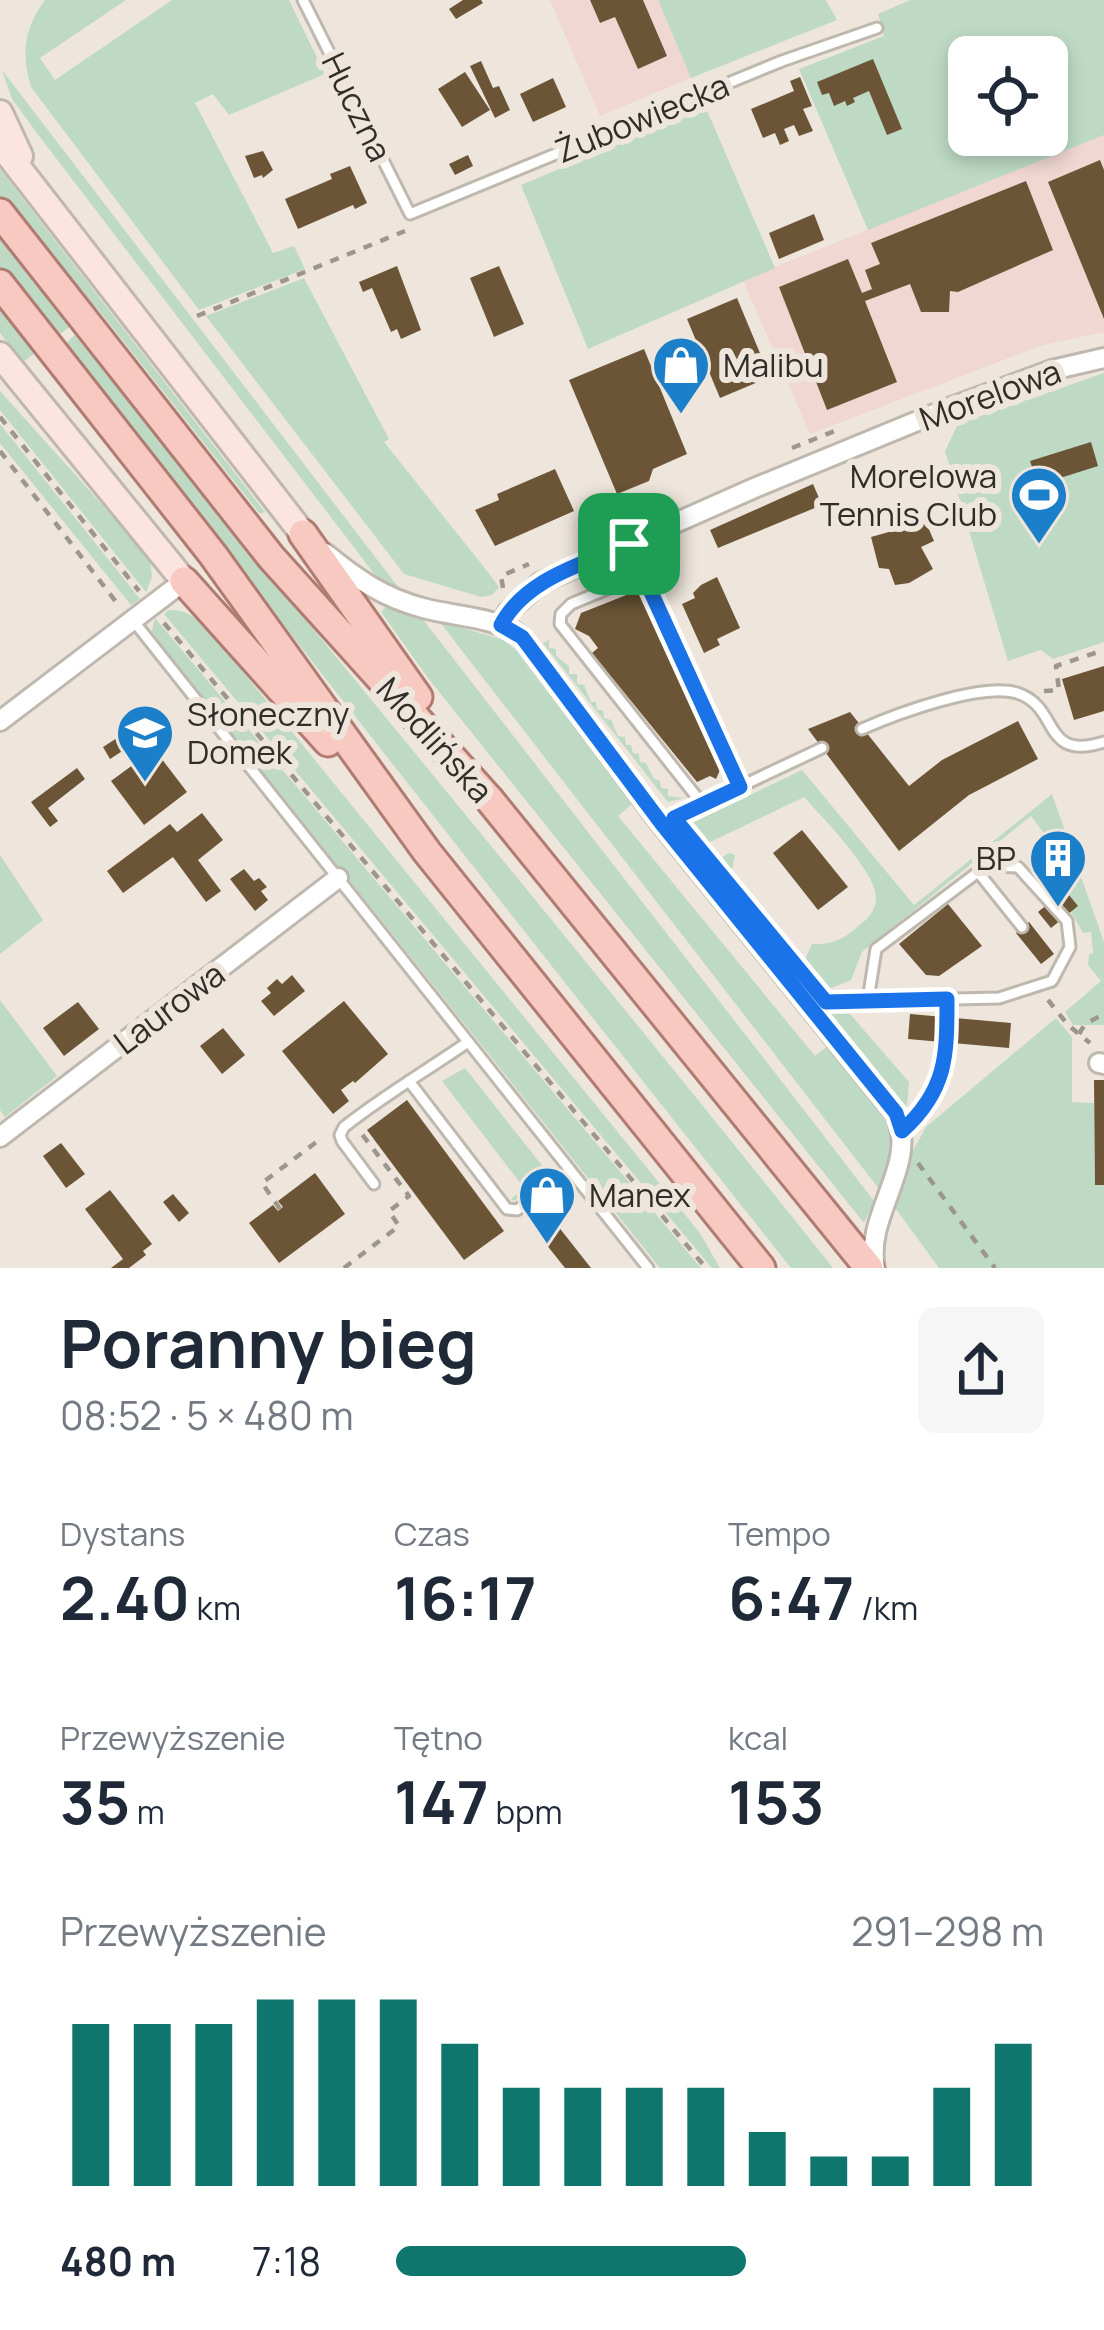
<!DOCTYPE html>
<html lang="pl">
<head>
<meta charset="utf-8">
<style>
  :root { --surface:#fff; --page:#f6f6f7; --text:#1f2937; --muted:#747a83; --accent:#0f766e }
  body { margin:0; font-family:Manrope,sans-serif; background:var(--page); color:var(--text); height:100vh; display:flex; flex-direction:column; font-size:45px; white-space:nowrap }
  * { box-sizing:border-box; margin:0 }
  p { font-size:39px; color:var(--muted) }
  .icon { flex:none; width:66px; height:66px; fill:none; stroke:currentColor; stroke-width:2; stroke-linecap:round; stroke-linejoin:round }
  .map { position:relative; height:1268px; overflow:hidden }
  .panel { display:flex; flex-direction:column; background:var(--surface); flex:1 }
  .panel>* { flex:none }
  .controls { position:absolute; left:948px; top:36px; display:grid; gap:24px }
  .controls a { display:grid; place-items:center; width:120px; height:120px; border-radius:18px; background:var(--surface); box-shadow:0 6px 18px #0003; font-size:60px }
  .pin { position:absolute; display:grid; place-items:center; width:102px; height:102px; color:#fff; margin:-51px; border-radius:24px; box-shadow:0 6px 18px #0006 }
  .round { display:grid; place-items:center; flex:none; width:126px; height:126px; border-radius:18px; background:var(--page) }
  .head { display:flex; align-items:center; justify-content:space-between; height:204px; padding:0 60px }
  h1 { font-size:66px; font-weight:700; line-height:90px }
  .stats { display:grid; grid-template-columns:repeat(3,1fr); gap:18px; height:204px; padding:12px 60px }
  .stats div { display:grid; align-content:center }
  .stats b { font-size:60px; font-weight:700 }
  .stats small { font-size:33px; font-weight:400 }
  .stats p { font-size:33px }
  .chart { height:336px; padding:24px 60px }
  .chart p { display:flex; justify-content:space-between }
  .chart svg { width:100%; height:216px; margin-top:12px; stroke:var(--accent); stroke-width:6 }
  ul { padding:0 60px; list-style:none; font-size:39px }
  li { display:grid; grid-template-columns:192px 144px 1fr; align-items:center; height:90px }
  li i { height:30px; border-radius:15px; background:var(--accent) }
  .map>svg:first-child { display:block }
  .industrial { fill:#f1d7d1 }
  .green { fill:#bedac5; fill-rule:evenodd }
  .building { fill:#6b5536 }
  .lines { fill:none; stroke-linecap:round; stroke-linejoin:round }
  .lane-casing { stroke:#bfb8ae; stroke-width:15 }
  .street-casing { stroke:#bfb8ae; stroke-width:24 }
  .secondary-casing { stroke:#bfb8ae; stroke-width:30 }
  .primary-casing { stroke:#b07b70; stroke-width:33 }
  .path { stroke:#9c968f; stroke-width:4.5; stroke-dasharray:9 9; stroke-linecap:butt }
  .lane { stroke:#fff; stroke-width:9 }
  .street { stroke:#fff; stroke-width:18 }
  .secondary { stroke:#fce4e0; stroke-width:24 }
  .primary { stroke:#f8c9c0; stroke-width:27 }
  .route-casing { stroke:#fff; stroke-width:24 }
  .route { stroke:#1a73e8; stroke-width:15 }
  .labels { text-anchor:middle; stroke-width:12; stroke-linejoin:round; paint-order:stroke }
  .street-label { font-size:33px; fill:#312e2a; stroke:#eee6dc }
  .poi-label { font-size:33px; fill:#312e2a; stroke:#eee6dc; text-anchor:start }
</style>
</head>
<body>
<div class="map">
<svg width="1104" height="1268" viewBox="0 0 1104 1268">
  <rect width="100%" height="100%" fill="#eee6dc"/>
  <g class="industrial">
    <polygon points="550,0 658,0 691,78 600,116"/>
    <polygon points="1104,135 1104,332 1043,345 810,434 743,280"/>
  </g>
  <g class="green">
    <path d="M45 0H126L40 58 55 80 172 0H289L325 74 229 115 213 94 195 103 273 253 294 246 305 269 199 310 31 87C21 54 24 28 45 0Z"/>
    <polygon points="658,0 826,0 837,20 691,78"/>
    <path d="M910 0H1104V135L868 230 799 69 884 36 878 14ZM969 57H1047V135H969Z"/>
    <polygon points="2,70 402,592 382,584 39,136 12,99"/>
    <polygon points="706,108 775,268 588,349 521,185"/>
    <polygon points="0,169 265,512 260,514 96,307 23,362 0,333"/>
    <polygon points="304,278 389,439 384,442 484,567 499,587 492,595 481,597 404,574 206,316"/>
    <path d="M75 335C326 648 583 954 833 1268H791C547 961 305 653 64 345Z"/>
    <polygon points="1104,373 1104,642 1053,659 1041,650 1008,661 945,451 958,424"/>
    <polygon points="0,391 150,558 152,577 146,592 0,410"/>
    <polygon points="0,424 140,599 131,605 0,443"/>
    <polygon points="386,607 421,617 821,1132 874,1201 864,1223 428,678 381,612"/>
    <path d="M169 610C201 608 221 645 240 668L700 1233 720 1268H712L164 614Z"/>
    <polygon points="155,618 701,1268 660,1268 156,639 152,631"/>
    <polygon points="439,621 504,640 516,650 632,804 618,816 815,1056 829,1045 890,1127 892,1154 879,1189"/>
    <polygon points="549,640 549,648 556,649 556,656 569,666 569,674 577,674 577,684 584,685 591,702 596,702 597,710 603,710 604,718 611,720 618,736 625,737 626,745 631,745 633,753 639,754 640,762 646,763 654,779 660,781 661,788 668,789 668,796 684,798 668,802 543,643"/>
    <path d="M802 770 914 905 1052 794 1104 942V1025H1073L1065 1012 1101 981 1088 965 1089 954 1093 953 1091 932 1083 933 1071 912 1078 906 1062 886 1074 872 1031 816 862 952 851 980 822 992 716 861 729 853 735 855 731 875 803 964 812 944C829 945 843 940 856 928 866 920 876 912 876 898 877 873 822 817 804 797L704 845 688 825Z"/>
    <polygon points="0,855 43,920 0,954"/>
    <polygon points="0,1000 57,1076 5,1117 0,1110"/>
    <polygon points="834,1009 850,1014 909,1082 907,1106 900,1105 829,1017"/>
    <polygon points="1056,1018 1072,1037 1072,1102 1094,1103 1095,1184 1104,1185 1104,1268 939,1268 893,1205 909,1158 926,1127"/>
    <polygon points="465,1068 548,1173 514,1201 511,1199 524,1188 442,1081"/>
  </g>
  <g class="building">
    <polygon points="463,0 481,0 483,3 456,19 449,9"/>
    <polygon points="590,0 643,0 667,56 638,69 615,17 600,23"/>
    <polygon points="873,59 902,129 887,135 869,91 853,98 855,102 847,106 845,101 834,106 829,93 822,95 817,82"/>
    <polygon points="481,61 493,88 499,86 510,110 495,118 470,66"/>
    <polygon points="465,72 490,110 462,127 438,89"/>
    <polygon points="800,77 812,106 803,109 813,131 799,136 794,125 784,129 789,141 780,145 775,133 763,138 751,109 794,91 790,81"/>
    <polygon points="553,78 566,107 533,122 520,94"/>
    <polygon points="263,151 273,170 263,178 262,175 254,178 245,156"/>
    <polygon points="468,155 473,166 455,175 449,164"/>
    <polygon points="1100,160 1104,170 1104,319 1048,182"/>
    <polygon points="350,166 367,203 355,209 353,205 298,229 285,199 332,179 330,174"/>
    <polygon points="1026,181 1053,250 958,292 950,291 949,312 921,312 910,284 865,301 897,382 827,410 779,287 848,259 862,293 872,289 865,270 880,264 871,243"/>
    <polygon points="814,214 824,240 779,259 769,233"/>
    <polygon points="397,266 421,330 401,339 397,329 391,332 372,288 363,292 359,282"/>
    <polygon points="499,266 524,324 494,337 470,278"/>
    <polygon points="737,298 770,377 720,398 687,319"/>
    <polygon points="644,349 687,454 653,469 649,481 617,494 569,380"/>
    <polygon points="1091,442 1098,466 1038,485 1030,461"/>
    <polygon points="555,469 574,511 495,546 475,510 499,500 497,494"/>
    <polygon points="813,484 822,505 718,548 710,530"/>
    <polygon points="921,511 934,541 921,547 933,569 909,583 895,585 889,569 879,568 871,537 896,530 898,521"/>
    <polygon points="717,577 740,628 717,639 720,645 704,653 682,604 695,598 693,593 701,585"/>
    <polygon points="639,590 720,770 716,779 710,776 697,782 592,653 598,648 589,636 575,629 581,613"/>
    <polygon points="1104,666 1104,711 1074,720 1062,679"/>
    <polygon points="850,712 909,786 942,760 1018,721 1038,759 969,795 899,851 808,729"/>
    <polygon points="117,738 124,750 110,759 103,747"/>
    <polygon points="145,756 161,758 187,792 144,825 111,781"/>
    <polygon points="77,768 85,779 48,808 58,821 50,827 31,802"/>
    <polygon points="202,813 223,840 198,860 221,891 206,902 173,857 123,893 107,871 170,824 177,832"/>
    <polygon points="802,830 848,887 818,910 773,853"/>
    <polygon points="244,869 254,881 259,878 267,887 261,891 268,900 255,911 230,879"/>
    <polygon points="1065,890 1078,906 1051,928 1038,912"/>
    <polygon points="948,904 982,946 939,976 926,975 899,944"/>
    <polygon points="1029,922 1054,954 1041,964 1016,933"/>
    <polygon points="292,975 305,991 274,1016 261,1001 271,993 267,988 277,979 282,984"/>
    <polygon points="344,1001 388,1054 355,1083 353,1081 341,1090 349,1101 333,1114 282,1051"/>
    <polygon points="78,1002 99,1029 64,1056 43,1028"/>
    <polygon points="910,1014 1011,1023 1009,1048 908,1039"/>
    <polygon points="223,1028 245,1055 222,1074 200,1046"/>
    <polygon points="1094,1080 1104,1080 1104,1185 1095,1185"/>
    <polygon points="407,1100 504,1231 464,1260 367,1130"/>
    <polygon points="61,1143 85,1174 66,1188 43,1156"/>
    <polygon points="315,1173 345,1214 279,1263 249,1223 273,1205 278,1211 283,1207 278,1201"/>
    <polygon points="110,1190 152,1244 143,1251 146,1255 129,1268 111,1268 123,1259 85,1209"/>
    <polygon points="173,1194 189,1213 179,1222 163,1202"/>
    <polygon points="554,1221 591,1268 565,1268 538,1234"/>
  </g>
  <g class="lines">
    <g class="lane-casing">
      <g id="lane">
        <polyline points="303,0 410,214 782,61 877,28"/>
        <polyline points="629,545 740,787"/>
        <polyline points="643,574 571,604 561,614 560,624 703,805"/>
        <polyline points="132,619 648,1268"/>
        <path d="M862 729C896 714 982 682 1017 693 1061 707 1041 762 1104 742"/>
        <polyline points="661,824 822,748"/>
        <polyline points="978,872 1022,927"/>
        <polyline points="814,1012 825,1002 999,998 1052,981 1070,947 1067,921 1018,867 986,866 876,949 868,1000"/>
        <polyline points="409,1081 507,1209 517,1210 569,1171"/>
        <path d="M902 1131C947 1090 947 1056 947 999"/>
        <path d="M374 1184 342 1141 340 1135 344 1127C383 1096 426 1071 468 1042"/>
      </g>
    </g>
    <g class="street-casing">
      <g id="street">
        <path d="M325 553C355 578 384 598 423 608 456 617 495 616 522 637L661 824 895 1113C920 1164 864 1214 875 1268"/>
        <polyline points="501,625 508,612 540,583 752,489 949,408 1052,370 1104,358"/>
        <polyline points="0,721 184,581"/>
        <polyline points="1099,1063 1104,1064"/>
        <polyline points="0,1137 338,878"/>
      </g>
    </g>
    <g class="secondary-casing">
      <g id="secondary">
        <polyline points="0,113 20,156"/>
        <polyline points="0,144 303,534"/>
        <polyline points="0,355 184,581"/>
      </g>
    </g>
    <g class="primary-casing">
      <g id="primary">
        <polyline points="0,213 271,557 489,799 869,1268"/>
        <polyline points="0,284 213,555 427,852 761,1268"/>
        <polyline points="303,534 418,697"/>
        <polyline points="184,581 328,742"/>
      </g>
    </g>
    <g class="path">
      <polyline points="197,316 405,231"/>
      <polyline points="0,417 139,591"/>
      <polyline points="792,448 837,430"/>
      <polyline points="0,451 120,607"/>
      <polyline points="503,588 501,576 529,564"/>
      <polyline points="164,623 706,1268"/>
      <polyline points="1044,691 1059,690 1056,666 1104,650"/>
      <polyline points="1048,1000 1068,1025 1090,1043"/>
      <polyline points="1079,1034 1085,1024 1104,1014"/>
      <polyline points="918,1163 995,1268"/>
      <polyline points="280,1209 262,1183 323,1137"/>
      <polyline points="344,1268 399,1226 389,1211 409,1196 361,1133"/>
    </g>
    <use href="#lane" class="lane"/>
    <use href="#street" class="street"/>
    <use href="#secondary" class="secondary"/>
    <use href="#primary" class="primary"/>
  </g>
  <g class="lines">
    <g class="route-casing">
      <path id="route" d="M629 544 740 787 674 818 826 1002 947 999C947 1056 947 1090 902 1131L896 1113 662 824 522 637 501 625C526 578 584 564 629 544Z"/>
    </g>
    <use href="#route" class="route"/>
  </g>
  <defs>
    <g id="shop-pin" transform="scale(3)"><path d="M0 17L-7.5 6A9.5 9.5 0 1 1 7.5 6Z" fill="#1b7fca" stroke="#eee6dc"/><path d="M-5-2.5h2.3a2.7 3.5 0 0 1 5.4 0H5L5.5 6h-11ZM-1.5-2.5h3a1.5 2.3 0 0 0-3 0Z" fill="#fff"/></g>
    <g id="stadium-pin" transform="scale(3)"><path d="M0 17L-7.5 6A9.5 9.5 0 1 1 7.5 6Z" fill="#1b7fca" stroke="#eee6dc"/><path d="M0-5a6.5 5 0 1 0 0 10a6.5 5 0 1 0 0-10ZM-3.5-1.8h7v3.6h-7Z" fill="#fff"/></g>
    <g id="school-pin" transform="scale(3)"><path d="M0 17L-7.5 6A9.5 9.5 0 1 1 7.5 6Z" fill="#1b7fca" stroke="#eee6dc"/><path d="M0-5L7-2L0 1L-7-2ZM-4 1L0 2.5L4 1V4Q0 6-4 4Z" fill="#fff"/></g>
    <g id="building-pin" transform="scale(3)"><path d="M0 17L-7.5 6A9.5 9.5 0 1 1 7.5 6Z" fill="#1b7fca" stroke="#eee6dc"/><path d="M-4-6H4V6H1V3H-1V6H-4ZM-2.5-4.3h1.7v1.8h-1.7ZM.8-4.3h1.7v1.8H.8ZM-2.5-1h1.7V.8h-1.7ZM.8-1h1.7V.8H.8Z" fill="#fff"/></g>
  </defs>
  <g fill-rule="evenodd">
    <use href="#shop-pin" x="681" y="365"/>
    <use href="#stadium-pin" x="1039" y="495"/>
    <use href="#school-pin" x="145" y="733"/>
    <use href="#building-pin" x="1058" y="858"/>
    <use href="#shop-pin" x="547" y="1195"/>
  </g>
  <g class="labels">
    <g class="street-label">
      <text transform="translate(357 107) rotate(64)" y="12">Huczna</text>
      <text transform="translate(642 118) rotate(-22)" y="12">Żubowiecka</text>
      <text transform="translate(990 395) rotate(-20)" y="12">Morelowa</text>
      <text transform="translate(435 740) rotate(48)" y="12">Modlińska</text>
      <text transform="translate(169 1008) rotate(-37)" y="12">Laurowa</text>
    </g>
    <g class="poi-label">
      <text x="723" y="377">Malibu</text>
      <text x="997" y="488" text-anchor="end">Morelowa<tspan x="997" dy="38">Tennis Club</tspan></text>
      <text x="187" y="726">Słoneczny<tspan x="187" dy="38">Domek</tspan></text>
      <text x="1016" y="870" text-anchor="end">BP</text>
      <text x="589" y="1207">Manex</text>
    </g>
  </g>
</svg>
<div class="controls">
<a><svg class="icon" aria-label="locate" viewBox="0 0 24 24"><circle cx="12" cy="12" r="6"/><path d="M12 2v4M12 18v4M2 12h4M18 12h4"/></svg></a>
</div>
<div class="pin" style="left:629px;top:544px;background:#1e9e55"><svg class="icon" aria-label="arrive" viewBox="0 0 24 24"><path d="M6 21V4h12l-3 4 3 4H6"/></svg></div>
</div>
<section class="panel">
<div class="head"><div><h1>Poranny bieg</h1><p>08:52 · 5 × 480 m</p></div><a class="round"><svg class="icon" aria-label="share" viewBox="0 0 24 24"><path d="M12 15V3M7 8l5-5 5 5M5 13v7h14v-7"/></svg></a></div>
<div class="stats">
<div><p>Dystans</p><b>2.40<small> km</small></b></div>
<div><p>Czas</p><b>16:17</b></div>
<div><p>Tempo</p><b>6:47<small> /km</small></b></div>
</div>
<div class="stats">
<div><p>Przewyższenie</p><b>35<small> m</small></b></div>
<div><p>Tętno</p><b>147<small> bpm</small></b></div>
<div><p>kcal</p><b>153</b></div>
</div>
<div class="chart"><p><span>Przewyższenie</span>291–298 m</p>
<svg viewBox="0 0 160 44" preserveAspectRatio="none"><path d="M5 44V11M15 44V11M25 44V11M35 44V6M45 44V6M55 44V6M65 44V15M75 44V24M85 44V24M95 44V24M105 44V24M115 44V33M125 44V38M135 44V38M145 44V24M155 44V15"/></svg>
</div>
<ul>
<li><b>480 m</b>7:18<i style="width:54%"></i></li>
</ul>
</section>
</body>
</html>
